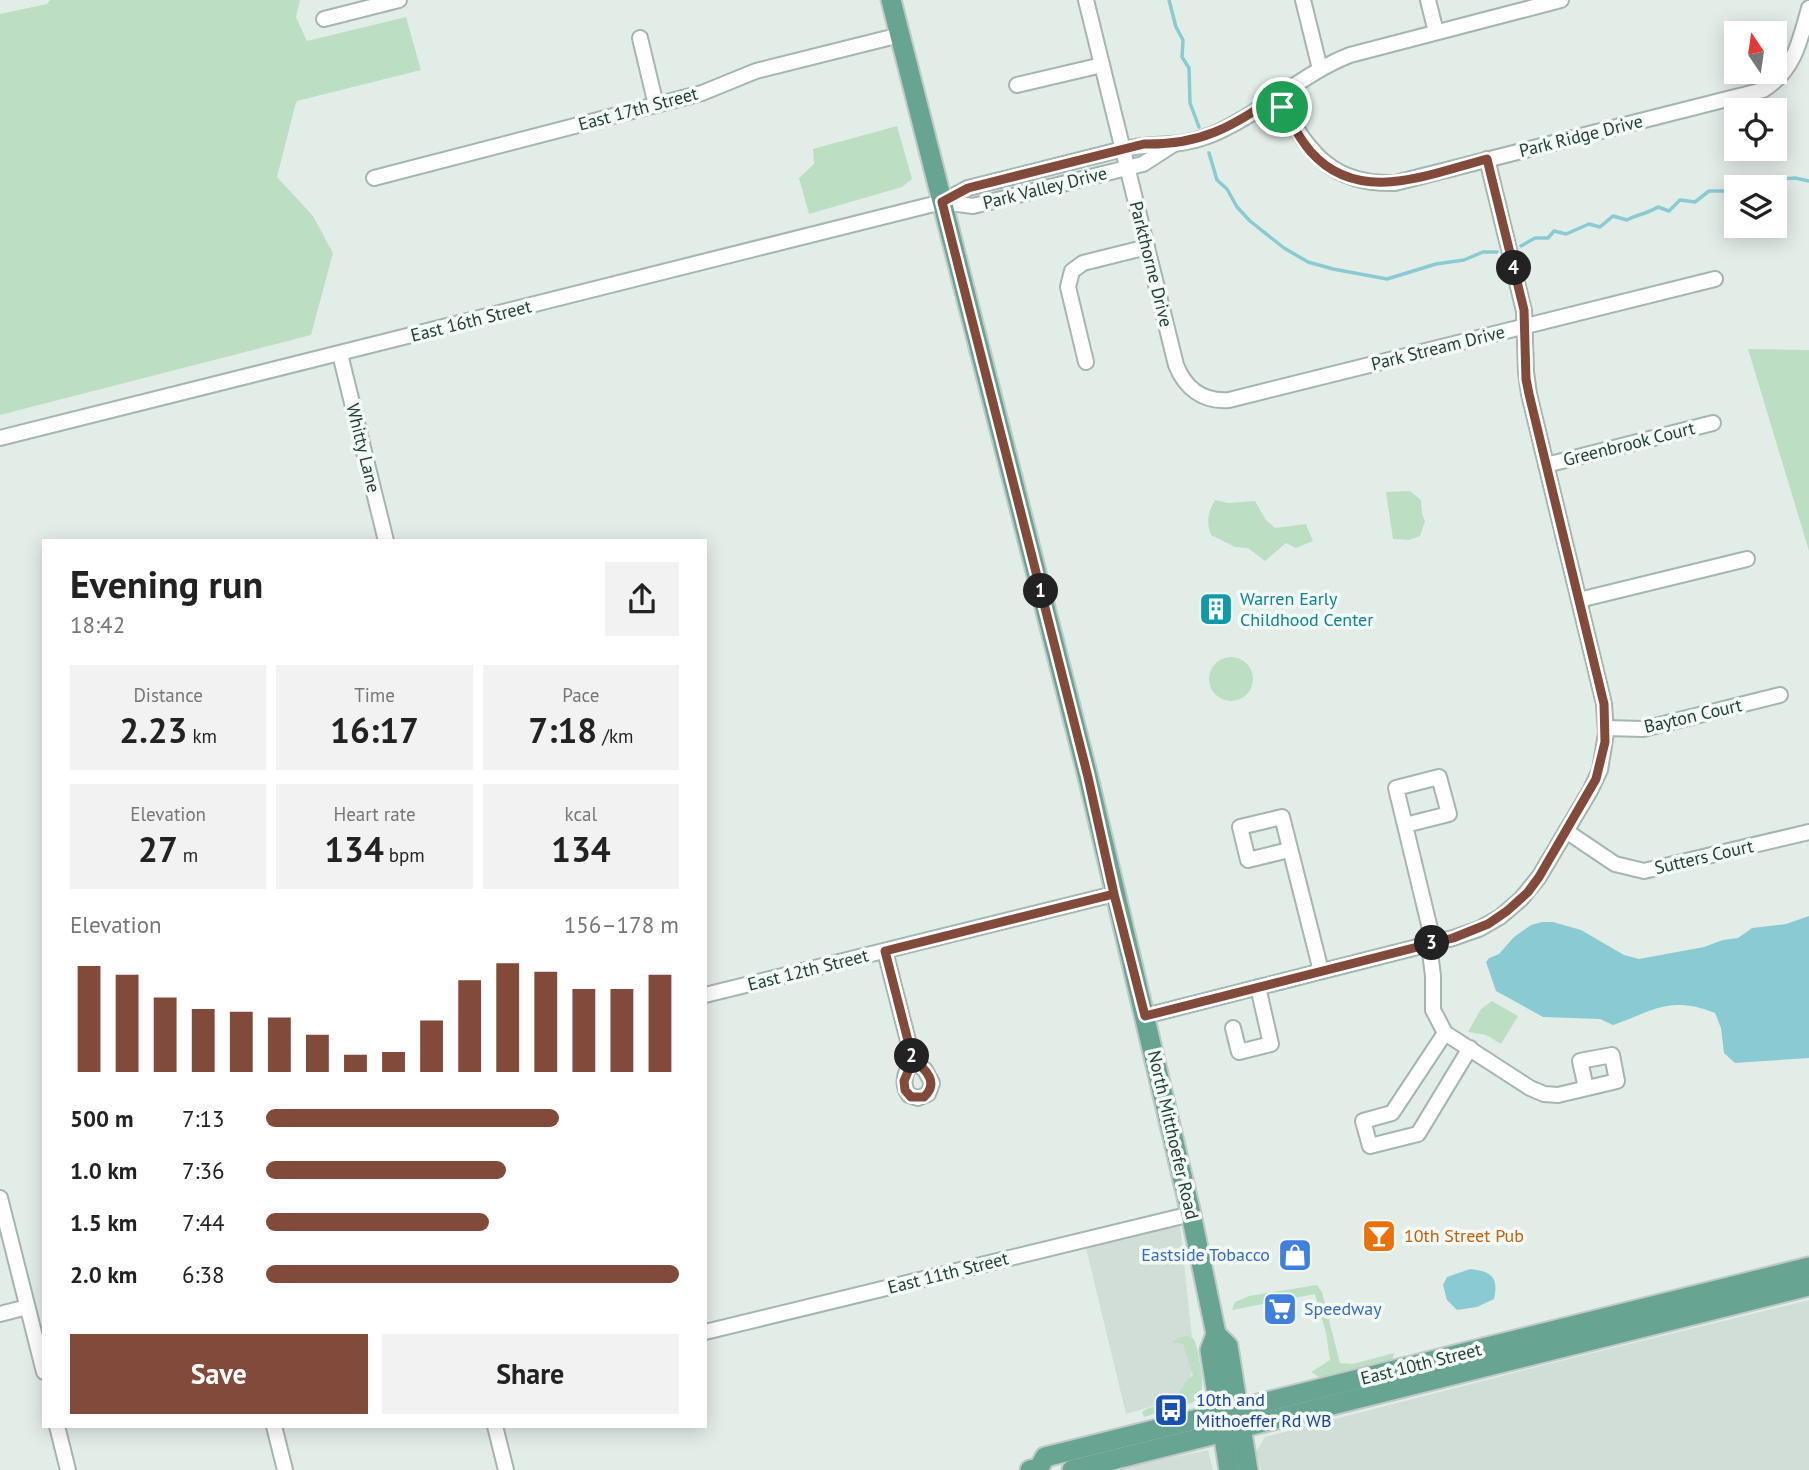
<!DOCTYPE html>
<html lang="en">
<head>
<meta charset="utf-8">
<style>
  :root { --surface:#fff; --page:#f2f2f2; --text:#222; --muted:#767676; --accent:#814a3b }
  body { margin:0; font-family:"PT Sans",sans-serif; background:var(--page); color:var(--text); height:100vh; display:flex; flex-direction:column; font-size:26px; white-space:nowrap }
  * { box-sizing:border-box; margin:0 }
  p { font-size:23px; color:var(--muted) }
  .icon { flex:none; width:38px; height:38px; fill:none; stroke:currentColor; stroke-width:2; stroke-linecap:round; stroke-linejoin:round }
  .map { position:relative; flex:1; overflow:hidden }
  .panel { position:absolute; left:42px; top:539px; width:665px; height:889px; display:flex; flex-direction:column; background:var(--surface); border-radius:0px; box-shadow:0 4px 18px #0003 }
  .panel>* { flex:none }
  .needle { width:46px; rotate:347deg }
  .controls { position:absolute; left:1724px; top:21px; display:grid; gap:14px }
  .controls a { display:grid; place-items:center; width:63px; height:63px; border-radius:0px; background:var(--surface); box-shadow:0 4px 18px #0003; font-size:35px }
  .pin { position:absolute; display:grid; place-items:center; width:60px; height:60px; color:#fff; margin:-30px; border:4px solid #fff; border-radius:50%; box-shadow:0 2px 7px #0007 }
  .km { position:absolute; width:35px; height:35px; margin:-18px; border-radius:50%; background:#222; color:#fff; font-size:19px; line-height:35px; text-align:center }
  .round { display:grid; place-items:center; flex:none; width:74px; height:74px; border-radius:0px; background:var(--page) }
  .overview { display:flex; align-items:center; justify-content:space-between; height:119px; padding:0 28px }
  h1 { font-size:38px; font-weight:600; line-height:52px }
  .figures { display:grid; grid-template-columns:repeat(3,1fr); gap:10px; height:119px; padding:7px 28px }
  .figures div { display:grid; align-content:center; border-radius:0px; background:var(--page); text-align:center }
  .figures b { font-size:35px; font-weight:600 }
  .figures small { font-size:19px; font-weight:400 }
  .figures p { font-size:19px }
  .chart { height:196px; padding:14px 28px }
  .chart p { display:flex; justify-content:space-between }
  .chart svg { width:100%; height:126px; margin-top:7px; stroke:var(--accent); stroke-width:6 }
  .action { display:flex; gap:14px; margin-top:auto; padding:14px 28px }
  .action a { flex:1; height:80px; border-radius:0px; background:var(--accent); color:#fff; font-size:28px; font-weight:600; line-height:80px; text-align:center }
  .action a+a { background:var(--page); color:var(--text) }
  ul { padding:0 28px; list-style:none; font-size:23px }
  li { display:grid; grid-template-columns:112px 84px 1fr; align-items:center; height:52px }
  li i { height:18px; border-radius:9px; background:var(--accent) }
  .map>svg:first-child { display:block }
  .built { fill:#d1ddd7 }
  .green { fill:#bcdfc4 }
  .water { fill:#8acbd3 }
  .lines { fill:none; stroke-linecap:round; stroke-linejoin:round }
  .stream { stroke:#8acbd3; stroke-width:3.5 }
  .minor-casing { stroke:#a5b5af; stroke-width:18 }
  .major-casing { stroke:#c1c9c7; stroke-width:23 }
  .minor { stroke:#fff; stroke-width:14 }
  .major { stroke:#67a492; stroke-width:19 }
  .route-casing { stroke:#fff; stroke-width:14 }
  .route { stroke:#814a3b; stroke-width:9 }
  .labels { text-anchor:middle; stroke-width:7; stroke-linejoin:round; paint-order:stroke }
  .street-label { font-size:18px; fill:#223f36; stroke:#f4faf7 }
  .culture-label { font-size:18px; fill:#0d838f; stroke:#f4faf7; text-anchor:start }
  .food-label { font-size:18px; fill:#c56008; stroke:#f4faf7; text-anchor:start }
  .shop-label { font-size:18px; fill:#366cbe; stroke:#f4faf7; text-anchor:end }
  .transit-label { font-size:18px; fill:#164399; stroke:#f4faf7; text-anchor:start }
</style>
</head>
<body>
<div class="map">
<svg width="1809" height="1470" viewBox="0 0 1809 1470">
  <rect width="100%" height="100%" fill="#e3ede8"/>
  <g class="built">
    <polygon points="1180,1225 1195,1366 1180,1398 1126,1414 1086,1248"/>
    <polygon points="1809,1300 1809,1470 1261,1470 1256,1452 1265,1437 1552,1363"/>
    <polygon points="1208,1450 1213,1470 1112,1470"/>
  </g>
  <g class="green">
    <polygon points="50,0 300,0 296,17 307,41 406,17 421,70 297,101 295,106 277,177 313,216 333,253 311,335 0,415 0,14 47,4"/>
    <polygon points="897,126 912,179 902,187 809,214 799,178 814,164 813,149"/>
    <polygon points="1748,349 1809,350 1809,551"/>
    <polygon points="1410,491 1421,500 1422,514 1425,521 1420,536 1409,540 1393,539 1386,492"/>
    <path d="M1215 500 1228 503 1255 501 1266 520 1275 528 1306 524 1313 541 1296 548 1286 543 1265 561 1248 548 1235 547 1211 535C1206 522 1208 512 1215 500Z"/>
    <circle cx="1231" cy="679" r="22"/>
    <polygon points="1492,1001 1518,1016 1501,1044 1486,1035 1468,1032 1481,1009"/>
    <polygon points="1317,1285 1322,1292 1340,1363 1353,1364 1394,1353 1392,1361 1327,1376 1319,1377 1311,1372 1330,1360 1326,1333 1315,1294 1232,1310 1235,1302 1249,1296"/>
    <path d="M1187 1336 1193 1338C1198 1346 1198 1355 1200 1364 1205 1391 1204 1402 1176 1408 1165 1410 1155 1414 1144 1417L1142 1412C1150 1405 1161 1408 1170 1402 1181 1395 1182 1382 1193 1375L1183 1344 1173 1342 1178 1338Z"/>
  </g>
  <g class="water">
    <path d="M1809 916V1058L1735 1063 1724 1053 1721 1028 1715 1013C1670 995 1653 1011 1613 1025L1600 1019 1543 1017 1496 991 1486 962 1489 958 1499 954 1514 937 1531 925 1542 922H1553L1581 930 1624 955 1639 959 1704 947 1723 940 1738 938 1752 928 1786 924Z"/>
    <path d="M1470 1269C1491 1271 1499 1277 1494 1299L1477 1307 1457 1310 1447 1300 1443 1285 1447 1277Z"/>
  </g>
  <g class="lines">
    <g class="stream">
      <polyline points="1169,0 1176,27 1183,40 1182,57 1189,68 1190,103 1199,127"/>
      <polyline points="1209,153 1217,180 1227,189 1237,207 1250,221 1284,248 1308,262 1333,269 1387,279 1436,264 1464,260 1483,252 1497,252"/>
      <path d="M1521 246 1535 238H1548L1554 231 1566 234 1589 224 1600 227 1613 216 1627 220C1638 214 1647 214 1658 207L1669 211 1680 200 1695 202 1709 191H1725L1735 179 1751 184 1770 180 1795 178 1809 181"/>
    </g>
    <g class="minor-casing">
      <g id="minor">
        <path d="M1086 0 1176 365C1185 388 1203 402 1229 400L1715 279"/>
        <polyline points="1303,0 1320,69"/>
        <polyline points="1428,0 1436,32"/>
        <polyline points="324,19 399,0"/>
        <polyline points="640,38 656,105"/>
        <polyline points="1017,85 1102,65"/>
        <path d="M1276 97C1309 149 1327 185 1395 183L1763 90C1794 71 1800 41 1809 8"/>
        <polyline points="374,178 702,93 756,71 900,35"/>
        <polyline points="942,202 973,206 1143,164 1174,144"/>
        <polyline points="340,354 386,541"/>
        <polyline points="1086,362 1068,287 1072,271 1083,263 1147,247"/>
        <path d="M0 438 942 202 968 188 1123 149C1141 145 1153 145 1171 144 1190 143 1212 136 1228 127 1270 106 1306 72 1350 55L1561 0"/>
        <polyline points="1546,465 1713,423"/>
        <polyline points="1579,600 1747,559"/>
        <polyline points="1606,728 1643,729 1780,695"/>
        <polyline points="1405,825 1449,814 1439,777 1396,788 1431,933 1430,952 1433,976 1433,1010 1445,1033 1530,1088 1544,1094 1558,1095 1617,1081 1612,1055 1580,1061 1586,1088"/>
        <polyline points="1566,831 1615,864 1644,871 1809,832"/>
        <polyline points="1289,850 1248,860 1240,827 1282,817 1321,971"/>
        <polyline points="885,951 913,1060"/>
        <polyline points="705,995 1114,894"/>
        <polyline points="1145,1016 1453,938 1479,929 1500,917 1521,899 1539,877 1590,791 1600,770 1606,733 1604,704 1529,394 1526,372 1524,311 1487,159"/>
        <polyline points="1233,1028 1239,1052 1271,1044 1258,987"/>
        <polyline points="1445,1033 1392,1113 1363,1121 1370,1146 1418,1134 1470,1048"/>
        <path d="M913 1060 925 1070 932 1083 928 1094 918 1098 909 1095C900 1083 906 1071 913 1060Z"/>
        <polyline points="0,1198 44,1372"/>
        <polyline points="0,1314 27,1307"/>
        <polyline points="705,1332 1191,1214"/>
        <polyline points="57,1426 68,1470"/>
        <polyline points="274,1426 285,1470"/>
        <polyline points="495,1426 506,1470"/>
      </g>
    </g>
    <g class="major-casing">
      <g id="major">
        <polyline points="891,0 1088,777 1191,1214 1216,1334 1228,1346 1248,1470"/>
        <polyline points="1216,1334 1210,1350 1229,1470"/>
        <polyline points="1030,1470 1039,1468 1045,1457 1809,1267"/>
        <polyline points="1072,1470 1809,1286"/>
      </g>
    </g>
    <use href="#minor" class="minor"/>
    <use href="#major" class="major"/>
  </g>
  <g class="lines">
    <g class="route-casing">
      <path id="route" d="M1282 107 1276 97C1229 128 1201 145 1144 144L968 188 942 202 1088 777 1114 894 885 951 913 1060C927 1070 939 1083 924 1097H911L905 1090 904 1081 913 1060 885 951 1114 894 1145 1016 1453 938 1488 924 1507 911 1528 892 1539 877 1596 779 1605 742 1604 704 1529 394 1526 379 1524 310 1487 159C1429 174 1359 206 1311 152 1299 138 1291 122 1282 107"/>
    </g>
    <use href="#route" class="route"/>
  </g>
  <defs>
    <g id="building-square" transform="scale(1.75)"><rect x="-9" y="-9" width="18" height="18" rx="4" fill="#0f9aa8" stroke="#f4faf7"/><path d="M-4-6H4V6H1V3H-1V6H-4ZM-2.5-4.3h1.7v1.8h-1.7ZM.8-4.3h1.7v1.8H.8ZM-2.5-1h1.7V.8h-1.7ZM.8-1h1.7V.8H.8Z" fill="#fff"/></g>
    <g id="bar-square" transform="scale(1.75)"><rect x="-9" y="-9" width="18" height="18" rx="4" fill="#e8710a" stroke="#f4faf7"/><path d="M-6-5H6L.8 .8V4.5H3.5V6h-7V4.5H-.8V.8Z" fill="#fff"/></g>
    <g id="shop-square" transform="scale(1.75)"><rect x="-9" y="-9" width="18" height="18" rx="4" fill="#3f7fe0" stroke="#f4faf7"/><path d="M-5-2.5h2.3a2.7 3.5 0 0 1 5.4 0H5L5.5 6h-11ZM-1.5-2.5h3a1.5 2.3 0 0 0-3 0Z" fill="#fff"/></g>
    <g id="supermarket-square" transform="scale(1.75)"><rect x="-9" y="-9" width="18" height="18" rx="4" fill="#3f7fe0" stroke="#f4faf7"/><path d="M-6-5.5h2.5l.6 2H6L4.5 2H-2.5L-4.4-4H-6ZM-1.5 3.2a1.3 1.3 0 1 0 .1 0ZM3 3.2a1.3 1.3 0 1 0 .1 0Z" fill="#fff"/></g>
    <g id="bus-square" transform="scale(1.75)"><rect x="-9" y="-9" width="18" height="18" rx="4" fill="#1a4fb4" stroke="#f4faf7"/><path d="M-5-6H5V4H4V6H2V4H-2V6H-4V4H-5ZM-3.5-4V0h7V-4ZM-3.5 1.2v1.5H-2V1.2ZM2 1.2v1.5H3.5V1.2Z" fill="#fff"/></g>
  </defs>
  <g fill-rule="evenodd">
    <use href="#building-square" x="1216" y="609"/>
    <use href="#bar-square" x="1379" y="1236"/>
    <use href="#shop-square" x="1295" y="1255"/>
    <use href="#supermarket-square" x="1280" y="1309"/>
    <use href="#bus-square" x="1171" y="1410"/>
  </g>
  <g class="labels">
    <g class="street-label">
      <text transform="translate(638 109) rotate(-15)" y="6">East 17th Street</text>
      <text transform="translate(1581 136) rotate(-14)" y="6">Park Ridge Drive</text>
      <text transform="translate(1045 188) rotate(-14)" y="6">Park Valley Drive</text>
      <text transform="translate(1151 264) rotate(76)" y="6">Parkthorne Drive</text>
      <text transform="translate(471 321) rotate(-14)" y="6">East 16th Street</text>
      <text transform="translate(1438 348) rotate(-14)" y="6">Park Stream Drive</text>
      <text transform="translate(1629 444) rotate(-14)" y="6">Greenbrook Court</text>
      <text transform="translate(363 448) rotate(76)" y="6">Whitty Lane</text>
      <text transform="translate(1693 716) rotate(-13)" y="6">Bayton Court</text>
      <text transform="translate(1704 857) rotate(-13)" y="6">Sutters Court</text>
      <text transform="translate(808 970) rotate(-14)" y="6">East 12th Street</text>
      <text transform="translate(1173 1135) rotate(77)" y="6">North Mitthoefer Road</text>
      <text transform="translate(948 1273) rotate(-14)" y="6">East 11th Street</text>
      <text transform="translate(1421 1364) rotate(-14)" y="6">East 10th Street</text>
    </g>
    <g class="culture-label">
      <text x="1240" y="605">Warren Early<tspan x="1240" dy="21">Childhood Center</tspan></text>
    </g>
    <g class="food-label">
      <text x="1404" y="1242">10th Street Pub</text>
    </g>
    <g class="shop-label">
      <text x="1270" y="1261">Eastside Tobacco</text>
      <text x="1304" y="1315" text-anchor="start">Speedway</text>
    </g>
    <g class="transit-label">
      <text x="1196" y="1406">10th and<tspan x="1196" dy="21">Mithoeffer Rd WB</tspan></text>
    </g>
  </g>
</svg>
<div class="controls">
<a><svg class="needle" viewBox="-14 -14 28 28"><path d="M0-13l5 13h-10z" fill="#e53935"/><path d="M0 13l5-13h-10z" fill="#767676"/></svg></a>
<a><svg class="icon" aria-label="locate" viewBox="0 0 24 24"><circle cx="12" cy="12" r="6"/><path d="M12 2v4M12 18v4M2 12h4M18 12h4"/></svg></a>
<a><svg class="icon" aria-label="layers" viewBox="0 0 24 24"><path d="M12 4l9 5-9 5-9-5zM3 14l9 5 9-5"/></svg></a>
</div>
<div class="pin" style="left:1282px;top:107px;background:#1e9e55"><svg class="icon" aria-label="arrive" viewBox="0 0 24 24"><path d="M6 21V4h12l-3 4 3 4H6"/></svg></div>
<b class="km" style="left:1041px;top:591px">1</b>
<b class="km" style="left:912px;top:1056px">2</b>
<b class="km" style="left:1432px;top:943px">3</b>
<b class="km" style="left:1514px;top:268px">4</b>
<section class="panel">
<div class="overview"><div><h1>Evening run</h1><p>18:42</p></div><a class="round"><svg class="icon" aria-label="share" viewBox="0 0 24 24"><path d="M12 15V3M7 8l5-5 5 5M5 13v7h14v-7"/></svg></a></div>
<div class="figures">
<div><p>Distance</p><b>2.23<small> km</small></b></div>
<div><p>Time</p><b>16:17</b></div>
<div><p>Pace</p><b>7:18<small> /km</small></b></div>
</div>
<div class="figures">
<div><p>Elevation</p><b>27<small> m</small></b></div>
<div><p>Heart rate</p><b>134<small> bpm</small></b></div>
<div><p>kcal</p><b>134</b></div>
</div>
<div class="chart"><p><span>Elevation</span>156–178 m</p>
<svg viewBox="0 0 160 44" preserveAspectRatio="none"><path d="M5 44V7M15 44V10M25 44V18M35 44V22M45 44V23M55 44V25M65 44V31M75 44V38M85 44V37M95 44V26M105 44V12M115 44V6M125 44V9M135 44V15M145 44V15M155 44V10"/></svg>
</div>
<ul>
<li><b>500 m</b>7:13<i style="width:71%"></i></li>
<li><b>1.0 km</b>7:36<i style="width:58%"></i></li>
<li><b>1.5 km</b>7:44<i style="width:54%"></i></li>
<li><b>2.0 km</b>6:38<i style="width:100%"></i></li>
</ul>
<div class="action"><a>Save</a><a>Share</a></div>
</section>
</div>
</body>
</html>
